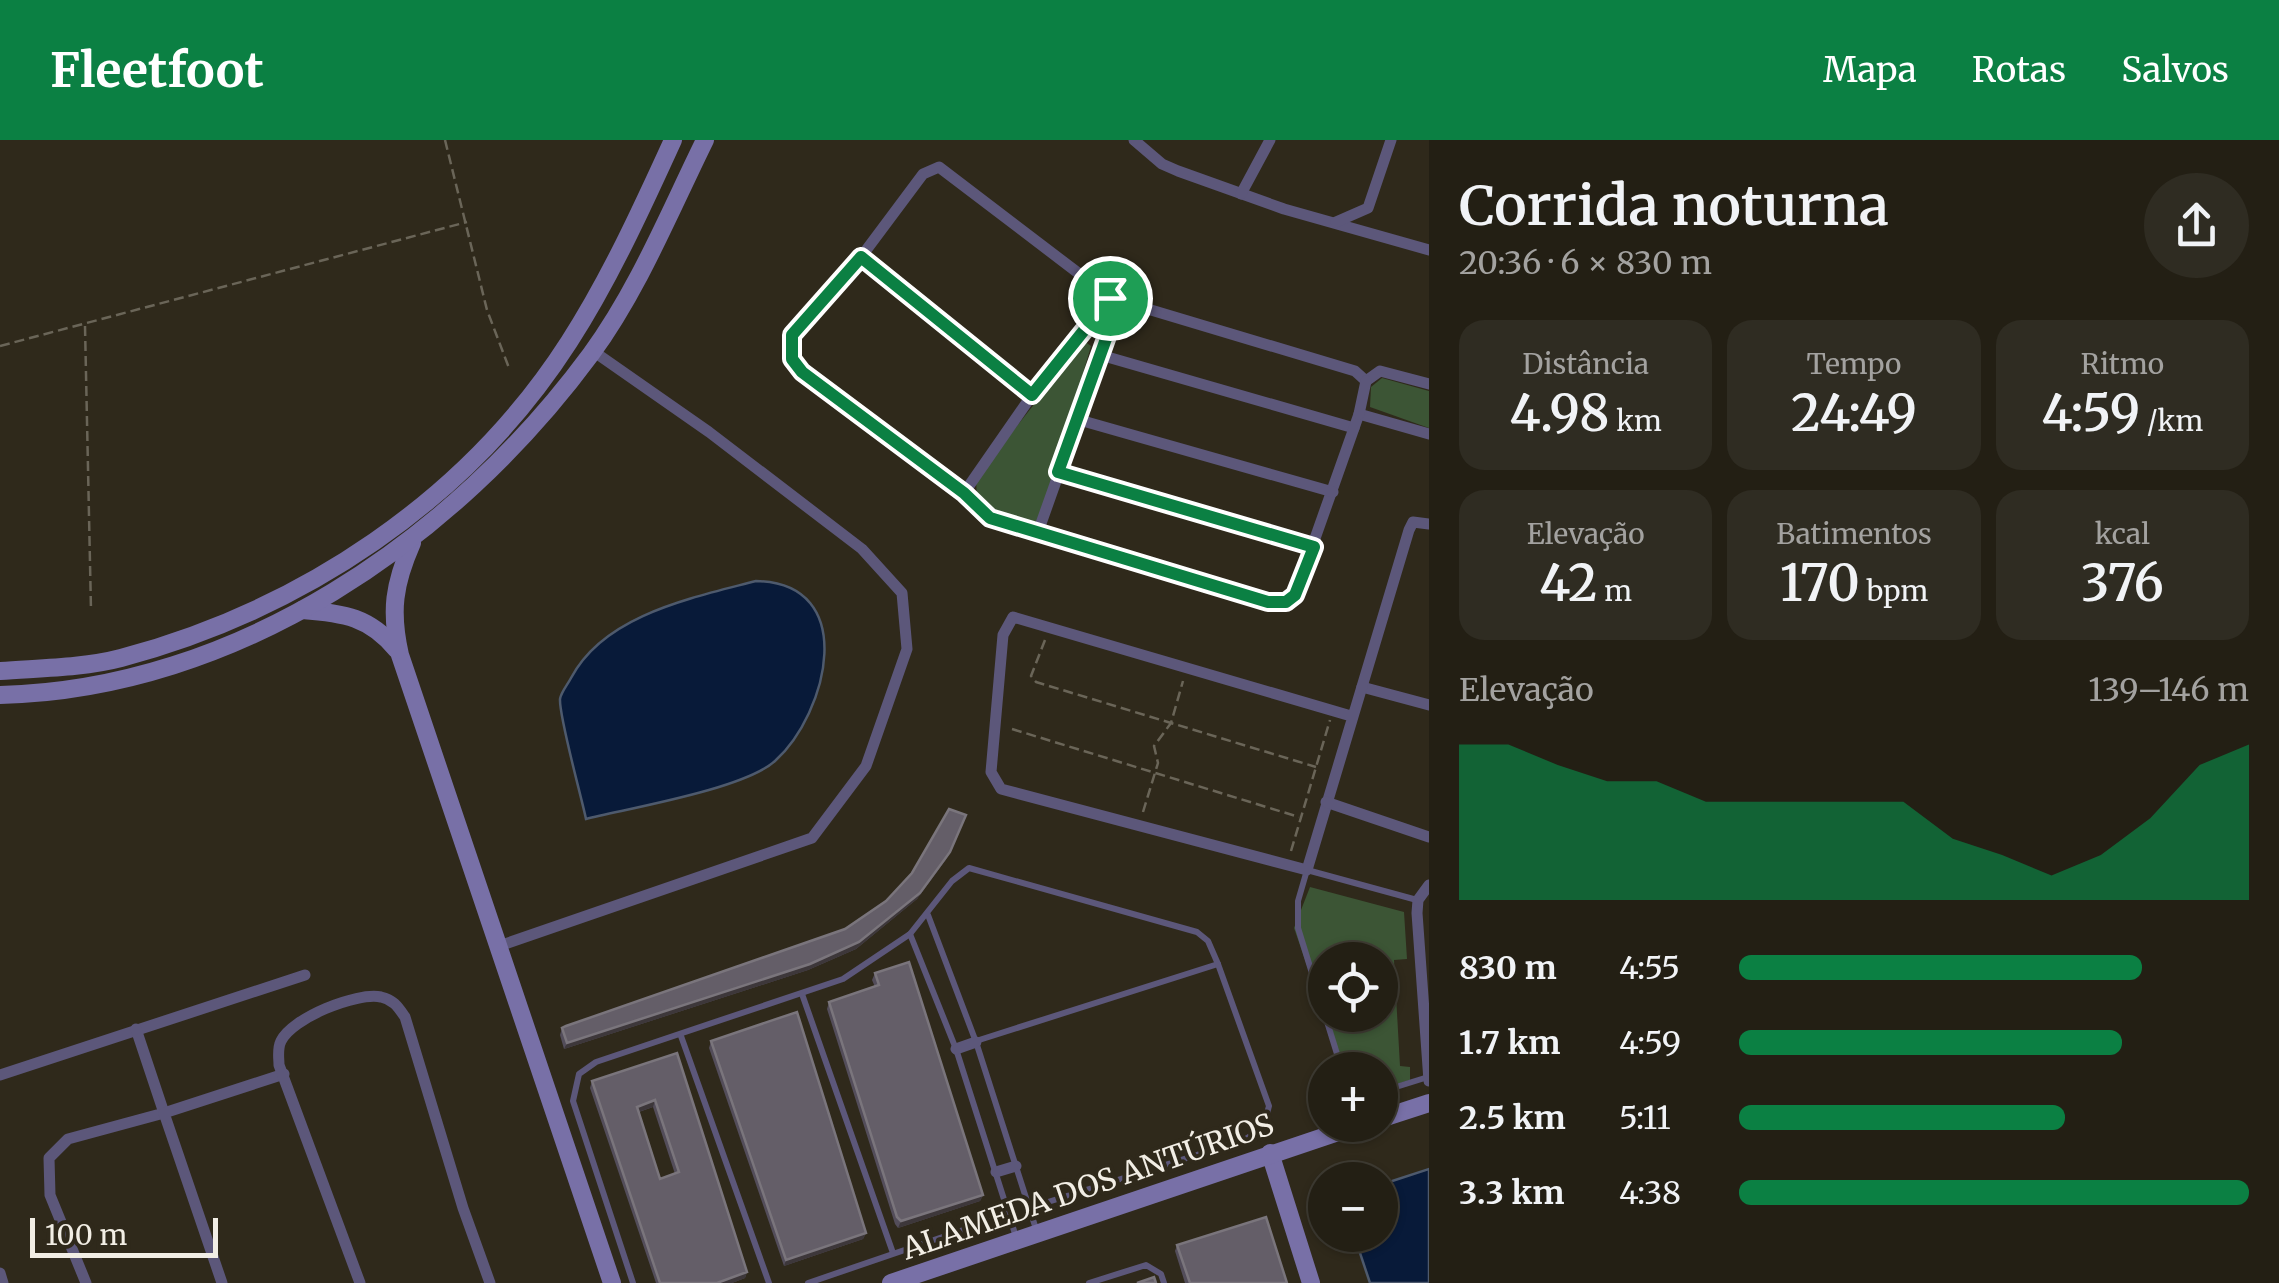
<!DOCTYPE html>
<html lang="pt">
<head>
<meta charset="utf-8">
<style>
  :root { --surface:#231f14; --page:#2f2c22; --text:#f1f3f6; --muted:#a3a2a0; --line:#403d34; --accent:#0b8043 }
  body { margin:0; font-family:Merriweather,serif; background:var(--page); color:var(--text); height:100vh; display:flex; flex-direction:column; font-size:38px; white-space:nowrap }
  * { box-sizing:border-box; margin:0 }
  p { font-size:32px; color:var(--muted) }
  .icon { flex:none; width:55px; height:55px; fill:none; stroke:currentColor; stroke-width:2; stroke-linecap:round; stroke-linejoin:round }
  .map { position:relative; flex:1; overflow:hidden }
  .sheet { display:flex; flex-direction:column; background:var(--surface); width:850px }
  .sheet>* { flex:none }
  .controls { position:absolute; left:1308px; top:802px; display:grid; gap:20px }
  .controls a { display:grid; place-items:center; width:90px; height:90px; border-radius:50%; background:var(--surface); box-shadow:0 2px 8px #0004,0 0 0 2px var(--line); font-size:50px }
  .scale { position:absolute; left:30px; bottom:25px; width:188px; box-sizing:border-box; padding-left:10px; border:5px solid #f2eee5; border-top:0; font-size:28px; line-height:35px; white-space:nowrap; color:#f2eee5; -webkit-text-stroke:8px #2f291b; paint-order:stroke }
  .pin { position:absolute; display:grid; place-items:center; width:85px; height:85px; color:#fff; margin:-42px; border:5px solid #fff; border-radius:50%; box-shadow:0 2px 10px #0007 }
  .round { display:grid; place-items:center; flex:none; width:105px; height:105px; border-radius:52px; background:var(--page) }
  .headline { display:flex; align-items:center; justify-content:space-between; height:170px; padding:0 30px }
  h1 { font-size:55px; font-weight:600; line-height:75px }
  .figures { display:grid; grid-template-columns:repeat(3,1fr); gap:15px; height:170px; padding:10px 30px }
  .figures div { display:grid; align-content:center; border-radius:25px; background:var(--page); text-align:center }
  .figures b { font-size:50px; font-weight:600 }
  .figures small { font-size:28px; font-weight:400 }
  .figures p { font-size:28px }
  .chart { height:280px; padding:20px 30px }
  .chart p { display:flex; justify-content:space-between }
  .chart svg { width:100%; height:180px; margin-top:10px; fill:var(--accent); opacity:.7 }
  ul { padding:0 30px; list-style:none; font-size:32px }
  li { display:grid; grid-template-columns:160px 120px 1fr; align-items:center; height:75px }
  li i { height:25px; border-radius:12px; background:var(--accent) }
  header { display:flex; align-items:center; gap:60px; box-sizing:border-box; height:140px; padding:0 50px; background:var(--accent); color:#fff }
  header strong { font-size:48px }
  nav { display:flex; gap:55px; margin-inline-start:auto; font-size:35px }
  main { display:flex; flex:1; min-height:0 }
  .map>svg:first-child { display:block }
  .green { fill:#3c5535; fill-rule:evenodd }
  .water { fill:#081a39; stroke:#4e5a6d; stroke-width:2.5 }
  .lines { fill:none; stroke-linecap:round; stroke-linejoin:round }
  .path { stroke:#6a6558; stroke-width:2.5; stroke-dasharray:10 5; stroke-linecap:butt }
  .lane { stroke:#5c577a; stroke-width:6 }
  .street { stroke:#5c577a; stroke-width:11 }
  .secondary { stroke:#7870a7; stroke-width:18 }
  .wall { fill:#534d5a; fill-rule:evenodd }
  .shaded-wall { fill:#3d373a }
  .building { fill:#645e68; stroke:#7a757c; stroke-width:2.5; fill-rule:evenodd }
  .route-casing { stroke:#fff; stroke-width:20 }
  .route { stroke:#0b8043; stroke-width:12 }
  .labels { text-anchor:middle; stroke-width:8; stroke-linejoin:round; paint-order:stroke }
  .street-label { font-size:30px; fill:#f2eee5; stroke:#2f291b }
</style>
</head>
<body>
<header>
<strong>Fleetfoot</strong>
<nav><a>Mapa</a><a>Rotas</a><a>Salvos</a></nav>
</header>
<main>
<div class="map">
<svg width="1429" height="1143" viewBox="0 0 1429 1143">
  <rect width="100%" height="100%" fill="#2f291b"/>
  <g class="green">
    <polygon points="1084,201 1091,206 1041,376 1033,384 994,376 977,360 976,338"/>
    <polygon points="1382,238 1429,251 1429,288 1370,267 1371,247"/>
    <path d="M1310 747 1404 772 1407 819 1394 820 1400 926 1410 927V940L1380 949V930H1343L1294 788ZM1325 820H1380V875H1325Z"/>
  </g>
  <g class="water">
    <path d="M756 441C860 443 828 573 775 621 744 649 630 668 586 679 581 655 559 577 560 559 561 552 568 544 571 538 604 475 691 458 756 441Z"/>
    <polygon points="1429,1029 1429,1143 1370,1143 1354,1095 1380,1095 1380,1045"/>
  </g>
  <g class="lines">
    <g class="path">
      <polyline points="445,0 487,170 509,228"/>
      <polyline points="85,186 91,470"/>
      <polyline points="0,206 467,82"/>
      <polyline points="1045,500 1031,536 1036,542 1316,627"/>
      <polyline points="1012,589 1299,677"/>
      <polyline points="1143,672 1158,623 1154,606 1171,583 1183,541"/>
      <polyline points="1291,711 1330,580"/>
    </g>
    <g class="lane">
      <polyline points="928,775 976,902 1036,1089"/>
      <polyline points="910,794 956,909 1017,1100"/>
      <polyline points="802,854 893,1113"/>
      <polyline points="681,896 769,1143"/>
      <polyline points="976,901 1218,824"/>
      <polyline points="1342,930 1298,788 1298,761 1307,730 1417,760"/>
      <polyline points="1380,952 1428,937"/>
      <polyline points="633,1143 573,961 579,934 596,922 843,839 910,794 952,741 969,728 1197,792 1208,801 1218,824 1269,966 1263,988 1244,1000 1029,1068"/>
      <polyline points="808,1143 1010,1074"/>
      <polyline points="1089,1143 1146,1125 1161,1134 1164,1143"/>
    </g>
    <g class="street">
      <polyline points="1134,0 1162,24 1178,31 1284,69 1429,110"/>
      <polyline points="1241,54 1270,0"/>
      <polyline points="1336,82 1368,68 1391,0"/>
      <polyline points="861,117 1032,255"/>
      <polyline points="1097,214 1354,288"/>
      <path d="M1366 241 1355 231 1111 158 939 27 923 34 861 117 792 195C787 211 792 220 802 232L964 353 990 377 1268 462H1287L1295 455 1359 274 1429 294"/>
      <polyline points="1366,241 1380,231 1429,244"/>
      <polyline points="1359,274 1366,241"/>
      <polyline points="1076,279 1333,352"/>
      <polyline points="1059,332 1313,407"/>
      <polyline points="964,353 1032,255 1111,158"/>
      <polyline points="1038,392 1120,161"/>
      <polyline points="1362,547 1429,565"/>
      <polyline points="1351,576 1013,477 1003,495 991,632 1001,649 1307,730 1409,390 1413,382 1429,384"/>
      <polyline points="1326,662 1429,697"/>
      <polyline points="1429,745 1418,760 1417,773 1429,941"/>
      <polyline points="499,806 812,698 866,626 907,509 902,453 862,409 709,292 593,211"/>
      <polyline points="956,909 976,902"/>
      <polyline points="0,935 305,835"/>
      <polyline points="996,1032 1016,1026"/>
      <polyline points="0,1133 3,1143"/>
      <polyline points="86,1143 50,1055 49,1018 68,999 164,973 136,889"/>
      <polyline points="222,1143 164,973 284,934"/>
      <path d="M360 1143 279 925C279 918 277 909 281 901 292 878 356 852 381 857 394 860 398 867 405 877L463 1068 490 1143"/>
    </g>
    <g class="secondary">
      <path d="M412 403C394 444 390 471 400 515L612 1143"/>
      <path d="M302 470C344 473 370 477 397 510"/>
      <path d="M0 531C39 528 83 528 121 518 301 470 467 361 569 202 609 140 642 68 673 0"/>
      <path d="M0 555C237 549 454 400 591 214 638 150 670 71 705 0"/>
      <polyline points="1380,979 1429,963"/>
      <polyline points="1270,1013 1311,1143"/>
      <polyline points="891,1143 1359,985"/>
    </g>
  </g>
  <g class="wall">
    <polygon points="947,718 917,759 856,809 808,830 564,909 560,895 562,888 845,789"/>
    <polygon points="875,833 983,1055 980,1061 898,1088 895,1084 827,869 829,862 875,847 872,840"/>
    <polygon points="711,901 866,1093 863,1099 784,1126 709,908"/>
    <path d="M677 913 747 1132 745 1138 732 1143H656L590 948 592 941ZM653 967 675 1034 660 1039 639 972Z"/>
    <polygon points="1177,1105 1287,1143 1185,1143 1175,1111"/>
  </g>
  <g class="shaded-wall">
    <polygon points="966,675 947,718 917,759 856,809 808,830 564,909 567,903 859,802"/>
    <polygon points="655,960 653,967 635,973 637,967"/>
    <polygon points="983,1055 980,1061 898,1088 901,1081"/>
    <polygon points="866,1093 863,1099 784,1126 786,1120"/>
    <polygon points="747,1132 745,1138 732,1143 717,1143"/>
  </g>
  <g class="building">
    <polygon points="949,669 966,675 950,712 920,753 859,802 810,824 567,903 562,888 566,886 845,789 886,761 912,733"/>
    <polygon points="909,822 983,1055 901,1081 897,1077 829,862 879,845 875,833"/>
    <polygon points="797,872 866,1093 786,1120 711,901"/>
    <path d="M677 913 747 1132 717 1143H660L592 941ZM655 960 679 1032 660 1039 637 967Z"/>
    <polygon points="1266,1077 1287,1143 1190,1143 1177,1105"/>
    <polygon points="1154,1137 1156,1143 1137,1143"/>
  </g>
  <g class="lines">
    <g class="route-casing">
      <polygon id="route" points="861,117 1032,255 1110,158 1120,160 1058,332 1314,407 1295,455 1286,462 1268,462 990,378 964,353 802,232 792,219 792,195"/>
    </g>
    <use href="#route" class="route"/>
  </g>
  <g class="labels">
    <g class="street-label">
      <text transform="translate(1088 1047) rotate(-19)" y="10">ALAMEDA DOS ANTÚRIOS</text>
    </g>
  </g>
</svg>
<div class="controls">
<a><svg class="icon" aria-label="locate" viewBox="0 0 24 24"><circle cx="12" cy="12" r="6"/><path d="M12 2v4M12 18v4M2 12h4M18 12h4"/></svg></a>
<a>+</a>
<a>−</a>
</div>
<div class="scale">100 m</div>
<div class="pin" style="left:1110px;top:158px;background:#1e9e55"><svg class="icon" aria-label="arrive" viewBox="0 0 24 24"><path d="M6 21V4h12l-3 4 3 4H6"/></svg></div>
</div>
<section class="sheet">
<div class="headline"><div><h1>Corrida noturna</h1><p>20:36 · 6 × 830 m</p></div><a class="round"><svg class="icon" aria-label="share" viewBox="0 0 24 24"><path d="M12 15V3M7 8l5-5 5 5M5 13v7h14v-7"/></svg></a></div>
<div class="figures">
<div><p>Distância</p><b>4.98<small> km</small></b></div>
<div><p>Tempo</p><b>24:49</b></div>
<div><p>Ritmo</p><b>4:59<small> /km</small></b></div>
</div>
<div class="figures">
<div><p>Elevação</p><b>42<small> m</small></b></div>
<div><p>Batimentos</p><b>170<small> bpm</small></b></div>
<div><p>kcal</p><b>376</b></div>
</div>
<div class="chart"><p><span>Elevação</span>139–146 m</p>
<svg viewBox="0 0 160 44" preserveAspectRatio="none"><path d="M0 44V6L10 6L20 11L30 15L40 15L50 20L60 20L70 20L80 20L90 20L100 29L110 33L120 38L130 33L140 24L150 11L160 6V44z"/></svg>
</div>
<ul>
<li><b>830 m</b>4:55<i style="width:79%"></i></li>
<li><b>1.7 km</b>4:59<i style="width:75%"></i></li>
<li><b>2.5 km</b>5:11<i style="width:64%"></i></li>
<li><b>3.3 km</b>4:38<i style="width:100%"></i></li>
</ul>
</section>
</main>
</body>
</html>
